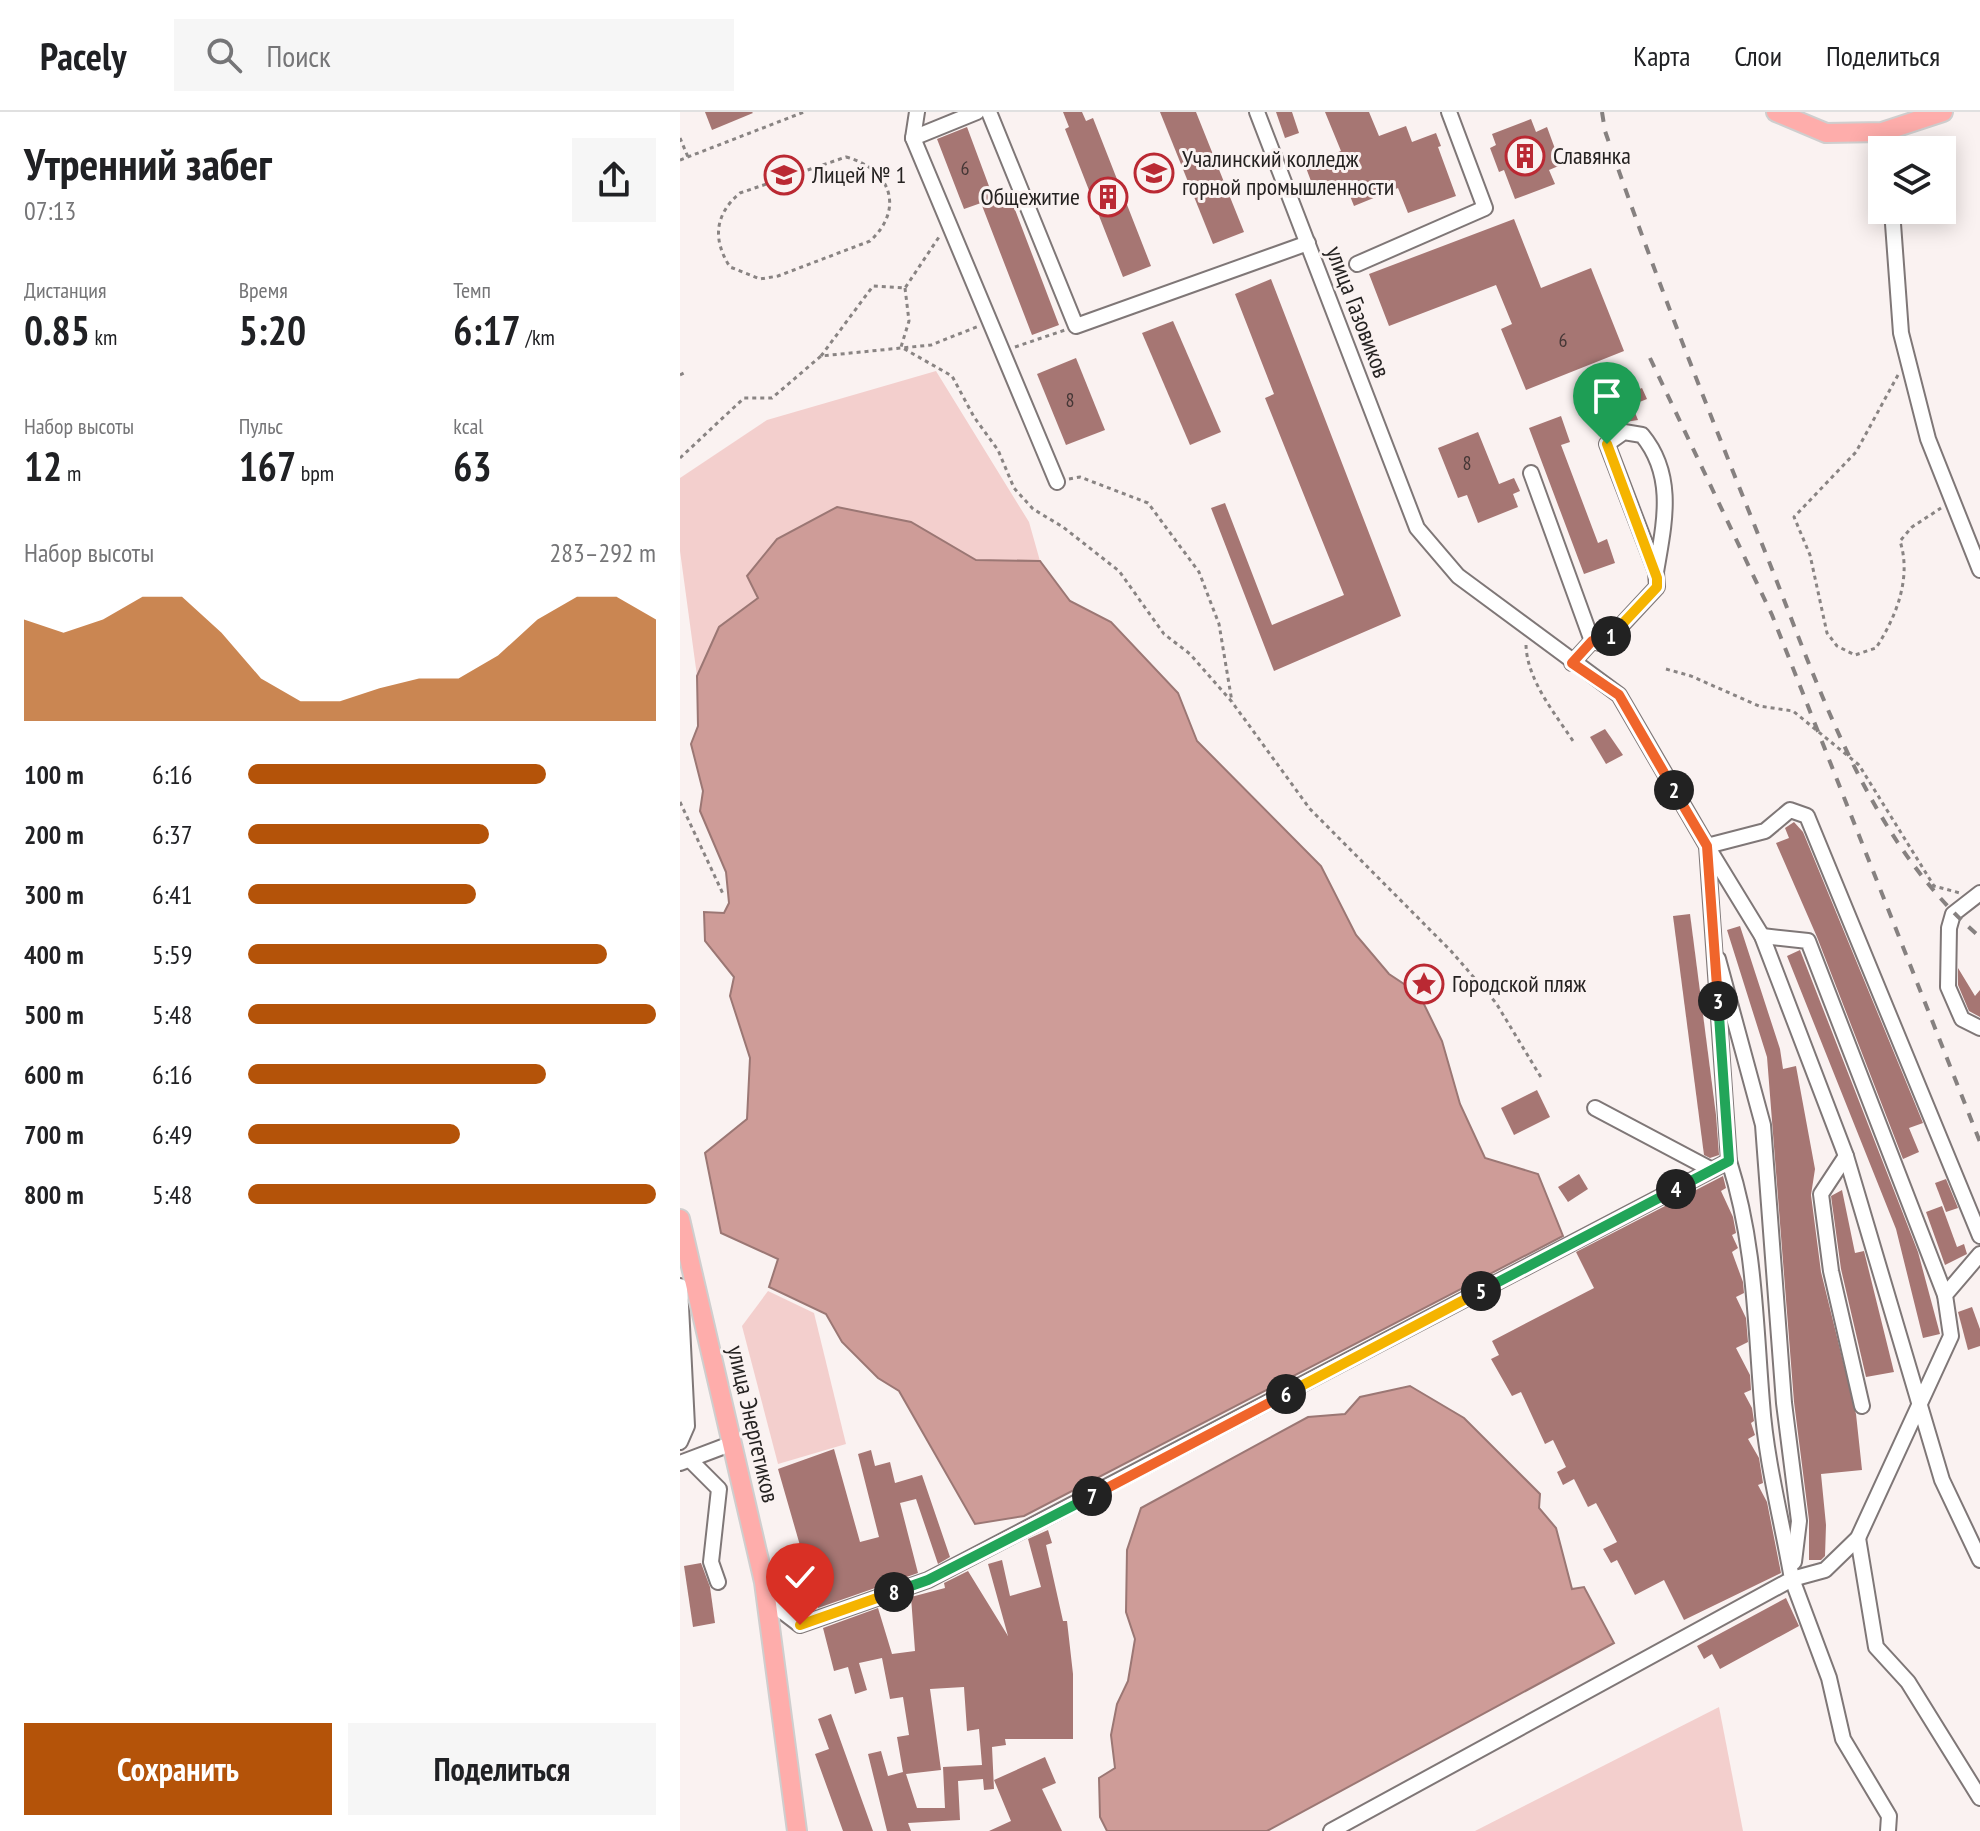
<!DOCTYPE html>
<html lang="ru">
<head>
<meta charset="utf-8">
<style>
  :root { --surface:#fff; --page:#f6f6f6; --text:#202124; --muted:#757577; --line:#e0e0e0; --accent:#b45309 }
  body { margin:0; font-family:"PT Sans Narrow",sans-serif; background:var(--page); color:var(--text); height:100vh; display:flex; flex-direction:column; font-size:30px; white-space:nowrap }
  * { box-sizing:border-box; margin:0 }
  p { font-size:26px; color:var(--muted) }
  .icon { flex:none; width:44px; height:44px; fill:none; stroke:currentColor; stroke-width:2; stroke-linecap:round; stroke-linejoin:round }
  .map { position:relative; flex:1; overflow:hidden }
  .details { display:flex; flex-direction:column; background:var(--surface); width:680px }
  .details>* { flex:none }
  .tools { position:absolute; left:1188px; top:24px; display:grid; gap:16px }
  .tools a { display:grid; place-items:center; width:88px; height:88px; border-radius:0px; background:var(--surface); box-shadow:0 4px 20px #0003; font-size:40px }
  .pin { position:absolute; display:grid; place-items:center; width:68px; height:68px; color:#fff; margin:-82px -34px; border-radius:50% 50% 50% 0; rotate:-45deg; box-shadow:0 0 8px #0007 }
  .pin .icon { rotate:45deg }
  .km { position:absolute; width:40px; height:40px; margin:-20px; border-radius:50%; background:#222; color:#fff; font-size:22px; line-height:40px; text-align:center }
  .round { display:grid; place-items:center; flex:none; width:84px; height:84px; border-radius:0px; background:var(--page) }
  .head { display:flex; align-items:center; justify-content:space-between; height:136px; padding:0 24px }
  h1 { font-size:44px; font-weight:700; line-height:60px }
  .metrics { display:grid; grid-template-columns:repeat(3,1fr); gap:12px; height:136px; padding:8px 24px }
  .metrics div { display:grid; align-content:center }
  .metrics b { font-size:40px; font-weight:700 }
  .metrics small { font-size:22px; font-weight:400 }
  .metrics p { font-size:22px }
  .chart { height:224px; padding:16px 24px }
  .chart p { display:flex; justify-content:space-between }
  .chart svg { width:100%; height:144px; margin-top:8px; fill:var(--accent); opacity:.7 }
  .action { display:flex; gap:16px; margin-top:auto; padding:16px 24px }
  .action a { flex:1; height:92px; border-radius:0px; background:var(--accent); color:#fff; font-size:32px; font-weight:700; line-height:92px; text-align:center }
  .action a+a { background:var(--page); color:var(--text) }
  ul { padding:0 24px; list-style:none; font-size:26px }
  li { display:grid; grid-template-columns:128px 96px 1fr; align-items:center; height:60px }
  li i { height:20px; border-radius:10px; background:var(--accent) }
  header { display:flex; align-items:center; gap:48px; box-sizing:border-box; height:112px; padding:0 40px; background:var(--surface); border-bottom:2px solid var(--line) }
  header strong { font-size:38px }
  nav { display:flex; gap:44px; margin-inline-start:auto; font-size:28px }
  .search { width:560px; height:72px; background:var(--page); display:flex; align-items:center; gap:20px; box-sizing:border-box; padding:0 28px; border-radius:0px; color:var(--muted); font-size:30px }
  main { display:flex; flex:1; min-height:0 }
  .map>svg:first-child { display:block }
  .green { fill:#f3cfcd }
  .water { fill:#ce9c98; stroke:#9b7774; stroke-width:2 }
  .building { fill:#a67673; fill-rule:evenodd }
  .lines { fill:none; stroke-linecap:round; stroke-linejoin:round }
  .minor-casing { stroke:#7f7777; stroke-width:18 }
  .major-casing { stroke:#cfcece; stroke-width:22 }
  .path { stroke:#898483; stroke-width:3; stroke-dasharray:4 4; stroke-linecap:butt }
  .minor { stroke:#fff; stroke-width:14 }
  .major { stroke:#feadab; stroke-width:18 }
  .rail { stroke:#868180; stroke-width:4; stroke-dasharray:10 10; stroke-linecap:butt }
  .split-1-casing { stroke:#fff; stroke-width:16 }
  .split-2-casing { stroke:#fff; stroke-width:16 }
  .split-3-casing { stroke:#fff; stroke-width:16 }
  .split-4-casing { stroke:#fff; stroke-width:16 }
  .split-5-casing { stroke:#fff; stroke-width:16 }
  .split-6-casing { stroke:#fff; stroke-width:16 }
  .split-7-casing { stroke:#fff; stroke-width:16 }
  .split-8-casing { stroke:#fff; stroke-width:16 }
  .split-9-casing { stroke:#fff; stroke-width:16 }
  .split-1 { stroke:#f5b400; stroke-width:10 }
  .split-2 { stroke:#f0652b; stroke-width:10 }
  .split-3 { stroke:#f0652b; stroke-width:10 }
  .split-4 { stroke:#22a559; stroke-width:10 }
  .split-5 { stroke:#22a559; stroke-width:10 }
  .split-6 { stroke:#f5b400; stroke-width:10 }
  .split-7 { stroke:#f0652b; stroke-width:10 }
  .split-8 { stroke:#22a559; stroke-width:10 }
  .split-9 { stroke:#f5b400; stroke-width:10 }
  .labels { text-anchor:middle; stroke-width:6; stroke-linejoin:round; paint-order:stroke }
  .number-label { font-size:20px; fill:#453736 }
  .poi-label { font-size:24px; fill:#252221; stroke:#faf2f1; text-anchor:start }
  .street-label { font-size:24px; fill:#252221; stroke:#faf2f1 }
</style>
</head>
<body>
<header>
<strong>Pacely</strong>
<div class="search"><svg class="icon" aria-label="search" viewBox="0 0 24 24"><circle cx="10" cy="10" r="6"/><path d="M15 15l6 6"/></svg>Поиск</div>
<nav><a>Карта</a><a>Слои</a><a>Поделиться</a></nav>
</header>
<main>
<section class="details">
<div class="head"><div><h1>Утренний забег</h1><p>07:13</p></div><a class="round"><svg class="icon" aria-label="share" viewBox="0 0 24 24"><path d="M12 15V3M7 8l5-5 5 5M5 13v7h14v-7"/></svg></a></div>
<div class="metrics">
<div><p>Дистанция</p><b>0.85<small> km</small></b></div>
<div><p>Время</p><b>5:20</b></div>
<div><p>Темп</p><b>6:17<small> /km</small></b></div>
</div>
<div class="metrics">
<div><p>Набор высоты</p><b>12<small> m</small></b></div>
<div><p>Пульс</p><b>167<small> bpm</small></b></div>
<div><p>kcal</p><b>63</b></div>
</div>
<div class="chart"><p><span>Набор высоты</span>283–292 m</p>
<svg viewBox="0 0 160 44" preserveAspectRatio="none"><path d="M0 44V13L10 17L20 13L30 6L40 6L50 17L60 31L70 38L80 38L90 34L100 31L110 31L120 24L130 13L140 6L150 6L160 13V44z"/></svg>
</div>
<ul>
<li><b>100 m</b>6:16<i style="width:73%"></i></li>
<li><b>200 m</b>6:37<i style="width:59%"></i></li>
<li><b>300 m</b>6:41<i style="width:56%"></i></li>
<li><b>400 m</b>5:59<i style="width:88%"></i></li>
<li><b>500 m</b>5:48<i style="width:100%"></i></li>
<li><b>600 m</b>6:16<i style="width:73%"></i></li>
<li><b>700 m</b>6:49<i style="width:52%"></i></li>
<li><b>800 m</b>5:48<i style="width:100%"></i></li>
</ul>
<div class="action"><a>Сохранить</a><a>Поделиться</a></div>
</section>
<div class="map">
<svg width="1300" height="1719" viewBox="0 0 1300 1719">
  <rect width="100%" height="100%" fill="#faf2f1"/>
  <g class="green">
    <polygon points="256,259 349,410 360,449 296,448 231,410 97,427 67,464 78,486 39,515 17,564 0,439 0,366 87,308"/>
    <polygon points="88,1179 134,1201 166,1332 98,1352 62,1214"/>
    <polygon points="1039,1595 1063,1719 795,1719"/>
  </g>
  <g class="water">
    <polygon points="157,395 231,410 296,448 360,449 390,489 431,510 498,581 517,629 641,754 676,823 709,862 739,882 762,929 780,992 805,1046 858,1062 883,1124 344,1404 295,1412 219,1279 198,1266 162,1230 146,1202 89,1175 98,1147 41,1121 25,1041 67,1007 70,946 50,884 54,865 25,829 24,800 44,801 49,791 46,760 20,699 23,679 11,632 18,614 17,564 39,515 78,486 67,464 97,427"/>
    <polygon points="730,1274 784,1306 860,1382 859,1396 876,1416 892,1477 904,1475 934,1531 587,1719 427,1719 420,1705 419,1666 435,1656 431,1623 437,1592 448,1569 455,1527 446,1500 447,1438 461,1396 628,1305 665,1302 680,1285"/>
  </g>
  <g class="building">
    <polygon points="25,0 72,0 73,1 32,18"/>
    <polygon points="383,0 402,0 406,9 413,6 471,154 443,165 385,17 389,15"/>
    <polygon points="480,0 516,0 564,120 533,132"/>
    <polygon points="596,0 612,0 619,21 605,26"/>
    <polygon points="645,0 689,0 699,24 726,14 732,30 756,21 761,34 758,35 776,84 728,101 718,76 674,94 664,69 635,80 625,53 661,39"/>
    <polygon points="851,7 856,20 867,15 881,53 869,58 875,72 835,87 824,58 819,60 810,36 816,33 812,22"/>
    <polygon points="287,15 316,93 331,87 379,213 352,223 301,91 284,97 257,27"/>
    <polygon points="834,107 861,176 911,156 944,239 846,278 821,217 832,212 816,173 709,214 689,162"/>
    <polygon points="591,167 721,504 594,559 531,396 545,391 592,513 664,483 585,286 594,282 555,182"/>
    <polygon points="493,209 541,320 510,333 462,221"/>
    <polygon points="396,246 425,318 386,333 357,262"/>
    <polygon points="962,276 967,287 952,293 958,308 939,311 919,324 908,297"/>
    <polygon points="881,304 890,330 881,333 918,431 927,427 935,451 904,462 849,316"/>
    <polygon points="798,320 819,372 834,366 840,379 833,382 838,395 798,411 787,383 778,386 758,336"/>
    <polygon points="925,617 943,643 926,652 910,625"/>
    <polygon points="1114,710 1123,720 1243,1011 1229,1016 1239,1040 1223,1047 1137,825 1096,731 1109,726 1105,716"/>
    <polygon points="1010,802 1036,1003 1039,1043 1030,1046 1024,1043 993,804"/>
    <polygon points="1060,814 1100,937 1103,957 1116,954 1135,1057 1131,1083 1141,1160 1176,1302 1182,1358 1141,1362 1146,1413 1145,1444 1141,1448 1129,1448 1129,1408 1114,1290 1087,945 1047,818"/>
    <polygon points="1120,838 1238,1140 1260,1222 1243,1226 1216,1117 1107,844"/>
    <polygon points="1278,856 1295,884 1300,878 1300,905 1289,899 1278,873"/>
    <polygon points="857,978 870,1005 834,1023 821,996"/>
    <polygon points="899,1062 908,1077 888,1090 878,1075"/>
    <polygon points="1043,1064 1046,1076 1041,1079 1053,1105 1056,1121 1052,1123 1058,1136 1052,1140 1063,1170 1064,1181 1056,1185 1066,1206 1068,1230 1056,1236 1070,1263 1071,1278 1064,1281 1072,1296 1074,1309 1071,1311 1075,1323 1068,1327 1079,1346 1083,1371 1078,1373 1087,1390 1101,1461 1004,1508 984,1468 955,1483 937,1448 931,1451 923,1437 937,1430 922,1402 916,1391 908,1395 894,1367 883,1373 877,1360 886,1355 873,1328 865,1332 841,1280 832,1284 811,1247 819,1243 812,1229 914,1176 896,1140"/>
    <polygon points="1266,1067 1278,1096 1266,1100 1255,1071"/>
    <polygon points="1162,1078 1175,1141 1184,1139 1214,1260 1186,1265 1161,1157 1151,1084"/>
    <polygon points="1262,1094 1277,1135 1284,1132 1287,1142 1265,1153 1246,1100"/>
    <polygon points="1292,1195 1300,1217 1300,1234 1288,1238 1278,1200"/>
    <polygon points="154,1337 180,1430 199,1425 178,1342 191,1338 195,1354 210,1350 215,1371 242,1363 270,1445 258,1452 236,1387 220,1391 238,1461 138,1496 98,1357"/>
    <path d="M368 1418 372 1431 366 1433 383 1509H387L393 1562V1627H325L326 1633 312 1635 314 1677 304 1678 303 1667 278 1669 280 1708 228 1711 231 1719H207L188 1642 201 1639 208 1664 223 1660 217 1625 229 1623 223 1585 210 1587 202 1546 179 1551 187 1578 175 1582 168 1555 154 1559 143 1516 198 1496 212 1542 235 1539 231 1485 265 1476 264 1471 288 1459 328 1524 308 1452 322 1448 330 1484 361 1475 348 1427ZM284 1575 287 1619 299 1617 302 1653 263 1655 265 1696H237L226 1662 261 1658 250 1577Z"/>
    <polygon points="21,1451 30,1475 35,1511 13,1515 4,1454"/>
    <polygon points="1106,1486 1119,1514 1040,1557 1032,1542 1024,1547 1017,1534"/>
    <polygon points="151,1602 193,1719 163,1719 135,1642 149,1637 138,1607"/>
    <polygon points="365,1645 376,1671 362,1677 382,1719 309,1719 331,1709 314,1668"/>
  </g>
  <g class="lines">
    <g class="minor-casing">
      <g id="minor">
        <polyline points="237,0 233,26 377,370"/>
        <polyline points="309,0 396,214 628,131"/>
        <path d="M577 0 737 416 778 464 939 583 1027 734 1049 1049C1075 1131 1075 1206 1082 1291 1086 1349 1102 1409 1112 1467L651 1719"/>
        <polyline points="1202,20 1205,38"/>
        <polyline points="233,26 297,0"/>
        <polyline points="1212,98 1221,221 1248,327 1300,458"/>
        <polyline points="677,152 805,96 769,0"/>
        <polyline points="851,361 912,529 892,551"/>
        <path d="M912 529 924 532 977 475 976 460 927 332 944 320 962 323C996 364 984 412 976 460"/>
        <polyline points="1300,781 1273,802 1269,816 1268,875 1282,907 1300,916"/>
        <polyline points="1082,824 1128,829 1265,1183"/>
        <polyline points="1038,847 1083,1013 1104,1291 1119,1409 1114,1450"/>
        <polyline points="915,996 1032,1058"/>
        <polyline points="1166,1044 1141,1082 1151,1159 1182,1294"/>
        <polyline points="1300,1124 1127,704 1110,698 1085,719 1027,734 1082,824 1166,1044 1262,1368 1300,1448"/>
        <polyline points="0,1174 7,1314 0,1330"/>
        <polyline points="11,1349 39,1377 31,1450 38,1470"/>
        <polyline points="0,1351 53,1331"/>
        <polyline points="1178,1426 1196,1535 1228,1570 1300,1686"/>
        <polyline points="87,1488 120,1513 248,1468 1049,1049"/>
        <polyline points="1208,1719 1209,1704 1163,1627 1149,1566 1112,1467 1145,1458 1178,1426 1271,1224 1265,1183 1300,1142"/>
      </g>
    </g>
    <g class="major-casing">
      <g id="major">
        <polyline points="1096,0 1146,21 1202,20 1263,0"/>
        <polyline points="0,1107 84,1470 117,1719"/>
      </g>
    </g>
    <g class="path">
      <polyline points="0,26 8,45"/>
      <path d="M166 45C211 57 225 97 190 129L98 164 80 167 50 155C32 127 35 102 60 81Z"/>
      <polyline points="0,48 124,0"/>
      <polyline points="225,176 229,209 221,235 272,264 294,305 318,338 334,376 353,397 383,415 439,459 484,522 510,542 552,590 630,697 771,839 816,891 862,967"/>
      <polyline points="335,235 385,218"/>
      <polyline points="141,244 193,174 225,176 259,125"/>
      <polyline points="0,263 4,261"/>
      <path d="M1218 263 1176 340 1114 405 1130 443 1147 521 1157 534 1175 543 1196 536C1216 505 1232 466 1220 429L1232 415 1261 396"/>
      <polyline points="0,346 64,286 92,286 141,244 251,233 299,214"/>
      <polyline points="389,367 400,365 468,391 519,460 539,512 552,590"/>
      <path d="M846 533C847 569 877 604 895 632"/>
      <polyline points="986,557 1011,564 1079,594 1113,599 1179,653 1254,774 1280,781"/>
      <polyline points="0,690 44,784"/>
    </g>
    <use href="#minor" class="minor"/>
    <use href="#major" class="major"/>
    <g class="rail">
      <path d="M922 0 925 19C973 159 1027 295 1082 432 1137 568 1185 727 1300 825"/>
      <polyline points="970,246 1092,503 1300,1030"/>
    </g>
  </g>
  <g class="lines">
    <g class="split-1-casing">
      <polyline id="split-1" points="927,332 977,466 977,475 931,524"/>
    </g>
    <g class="split-2-casing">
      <polyline id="split-2" points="931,524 924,532 912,529 892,551 939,583 994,678"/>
    </g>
    <g class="split-3-casing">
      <polyline id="split-3" points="994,678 1027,734 1038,889"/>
    </g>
    <g class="split-4-casing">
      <polyline id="split-4" points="996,1077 1049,1049 1038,889"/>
    </g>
    <g class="split-5-casing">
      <polyline id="split-5" points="801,1179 996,1077"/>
    </g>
    <g class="split-6-casing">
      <polyline id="split-6" points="606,1282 801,1179"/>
    </g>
    <g class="split-7-casing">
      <polyline id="split-7" points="412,1384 606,1282"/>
    </g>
    <g class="split-8-casing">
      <polyline id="split-8" points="214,1480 248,1468 412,1384"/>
    </g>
    <g class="split-9-casing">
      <polyline id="split-9" points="120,1513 214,1480"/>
    </g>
    <use href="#split-1" class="split-1"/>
    <use href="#split-2" class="split-2"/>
    <use href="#split-3" class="split-3"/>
    <use href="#split-4" class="split-4"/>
    <use href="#split-5" class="split-5"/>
    <use href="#split-6" class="split-6"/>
    <use href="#split-7" class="split-7"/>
    <use href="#split-8" class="split-8"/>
    <use href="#split-9" class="split-9"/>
  </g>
  <defs>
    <g id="building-ring" transform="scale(2)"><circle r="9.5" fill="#faf2f1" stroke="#ba2933" stroke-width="1.5"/><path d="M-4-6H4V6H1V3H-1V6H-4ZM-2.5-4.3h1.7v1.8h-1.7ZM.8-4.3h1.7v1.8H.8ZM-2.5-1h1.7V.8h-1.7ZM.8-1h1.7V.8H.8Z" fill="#ba2933"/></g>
    <g id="university-ring" transform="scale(2)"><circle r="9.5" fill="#faf2f1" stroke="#ba2933" stroke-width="1.5"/><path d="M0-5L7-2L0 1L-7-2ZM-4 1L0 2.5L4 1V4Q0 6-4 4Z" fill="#ba2933"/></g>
    <g id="school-ring" transform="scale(2)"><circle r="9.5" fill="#faf2f1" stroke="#ba2933" stroke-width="1.5"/><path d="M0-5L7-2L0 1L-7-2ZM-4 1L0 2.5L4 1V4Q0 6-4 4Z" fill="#ba2933"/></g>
    <g id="sight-ring" transform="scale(2)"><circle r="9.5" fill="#faf2f1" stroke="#ba2933" stroke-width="1.5"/><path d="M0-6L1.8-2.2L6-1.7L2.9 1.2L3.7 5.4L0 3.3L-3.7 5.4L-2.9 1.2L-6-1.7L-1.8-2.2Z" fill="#ba2933"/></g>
  </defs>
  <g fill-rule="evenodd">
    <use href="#building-ring" x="845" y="44"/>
    <use href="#university-ring" x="474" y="61"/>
    <use href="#school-ring" x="104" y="63"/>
    <use href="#building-ring" x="428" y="85"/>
    <use href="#sight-ring" x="744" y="872"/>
  </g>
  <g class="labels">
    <g class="number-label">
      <text x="285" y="63">6</text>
      <text x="883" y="235">6</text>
      <text x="390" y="295">8</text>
      <text x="787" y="358">8</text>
    </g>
    <g class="poi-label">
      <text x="873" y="52">Славянка</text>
      <text x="502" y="55">Учалинский колледж<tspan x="502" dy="28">горной промышленности</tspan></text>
      <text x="132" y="71">Лицей № 1</text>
      <text x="400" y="93" text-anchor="end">Общежитие</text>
      <text x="772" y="880">Городской пляж</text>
    </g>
    <g class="street-label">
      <text transform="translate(678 200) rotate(69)" y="8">улица Газовиков</text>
      <text transform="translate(73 1312) rotate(77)" y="8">улица Энергетиков</text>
    </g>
  </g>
</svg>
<div class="tools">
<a><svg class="icon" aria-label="layers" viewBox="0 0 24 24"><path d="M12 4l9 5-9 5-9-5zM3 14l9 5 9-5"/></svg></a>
</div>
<div class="pin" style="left:927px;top:332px;background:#1e9e55"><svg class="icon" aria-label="arrive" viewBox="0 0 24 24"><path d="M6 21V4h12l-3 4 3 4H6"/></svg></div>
<div class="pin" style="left:120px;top:1513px;background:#d93025"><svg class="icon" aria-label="check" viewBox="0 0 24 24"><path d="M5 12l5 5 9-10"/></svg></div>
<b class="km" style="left:931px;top:524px">1</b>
<b class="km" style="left:994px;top:678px">2</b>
<b class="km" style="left:1038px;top:889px">3</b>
<b class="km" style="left:996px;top:1077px">4</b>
<b class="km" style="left:801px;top:1179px">5</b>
<b class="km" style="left:606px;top:1282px">6</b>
<b class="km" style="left:412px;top:1384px">7</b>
<b class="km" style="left:214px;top:1480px">8</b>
</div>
</main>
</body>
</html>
